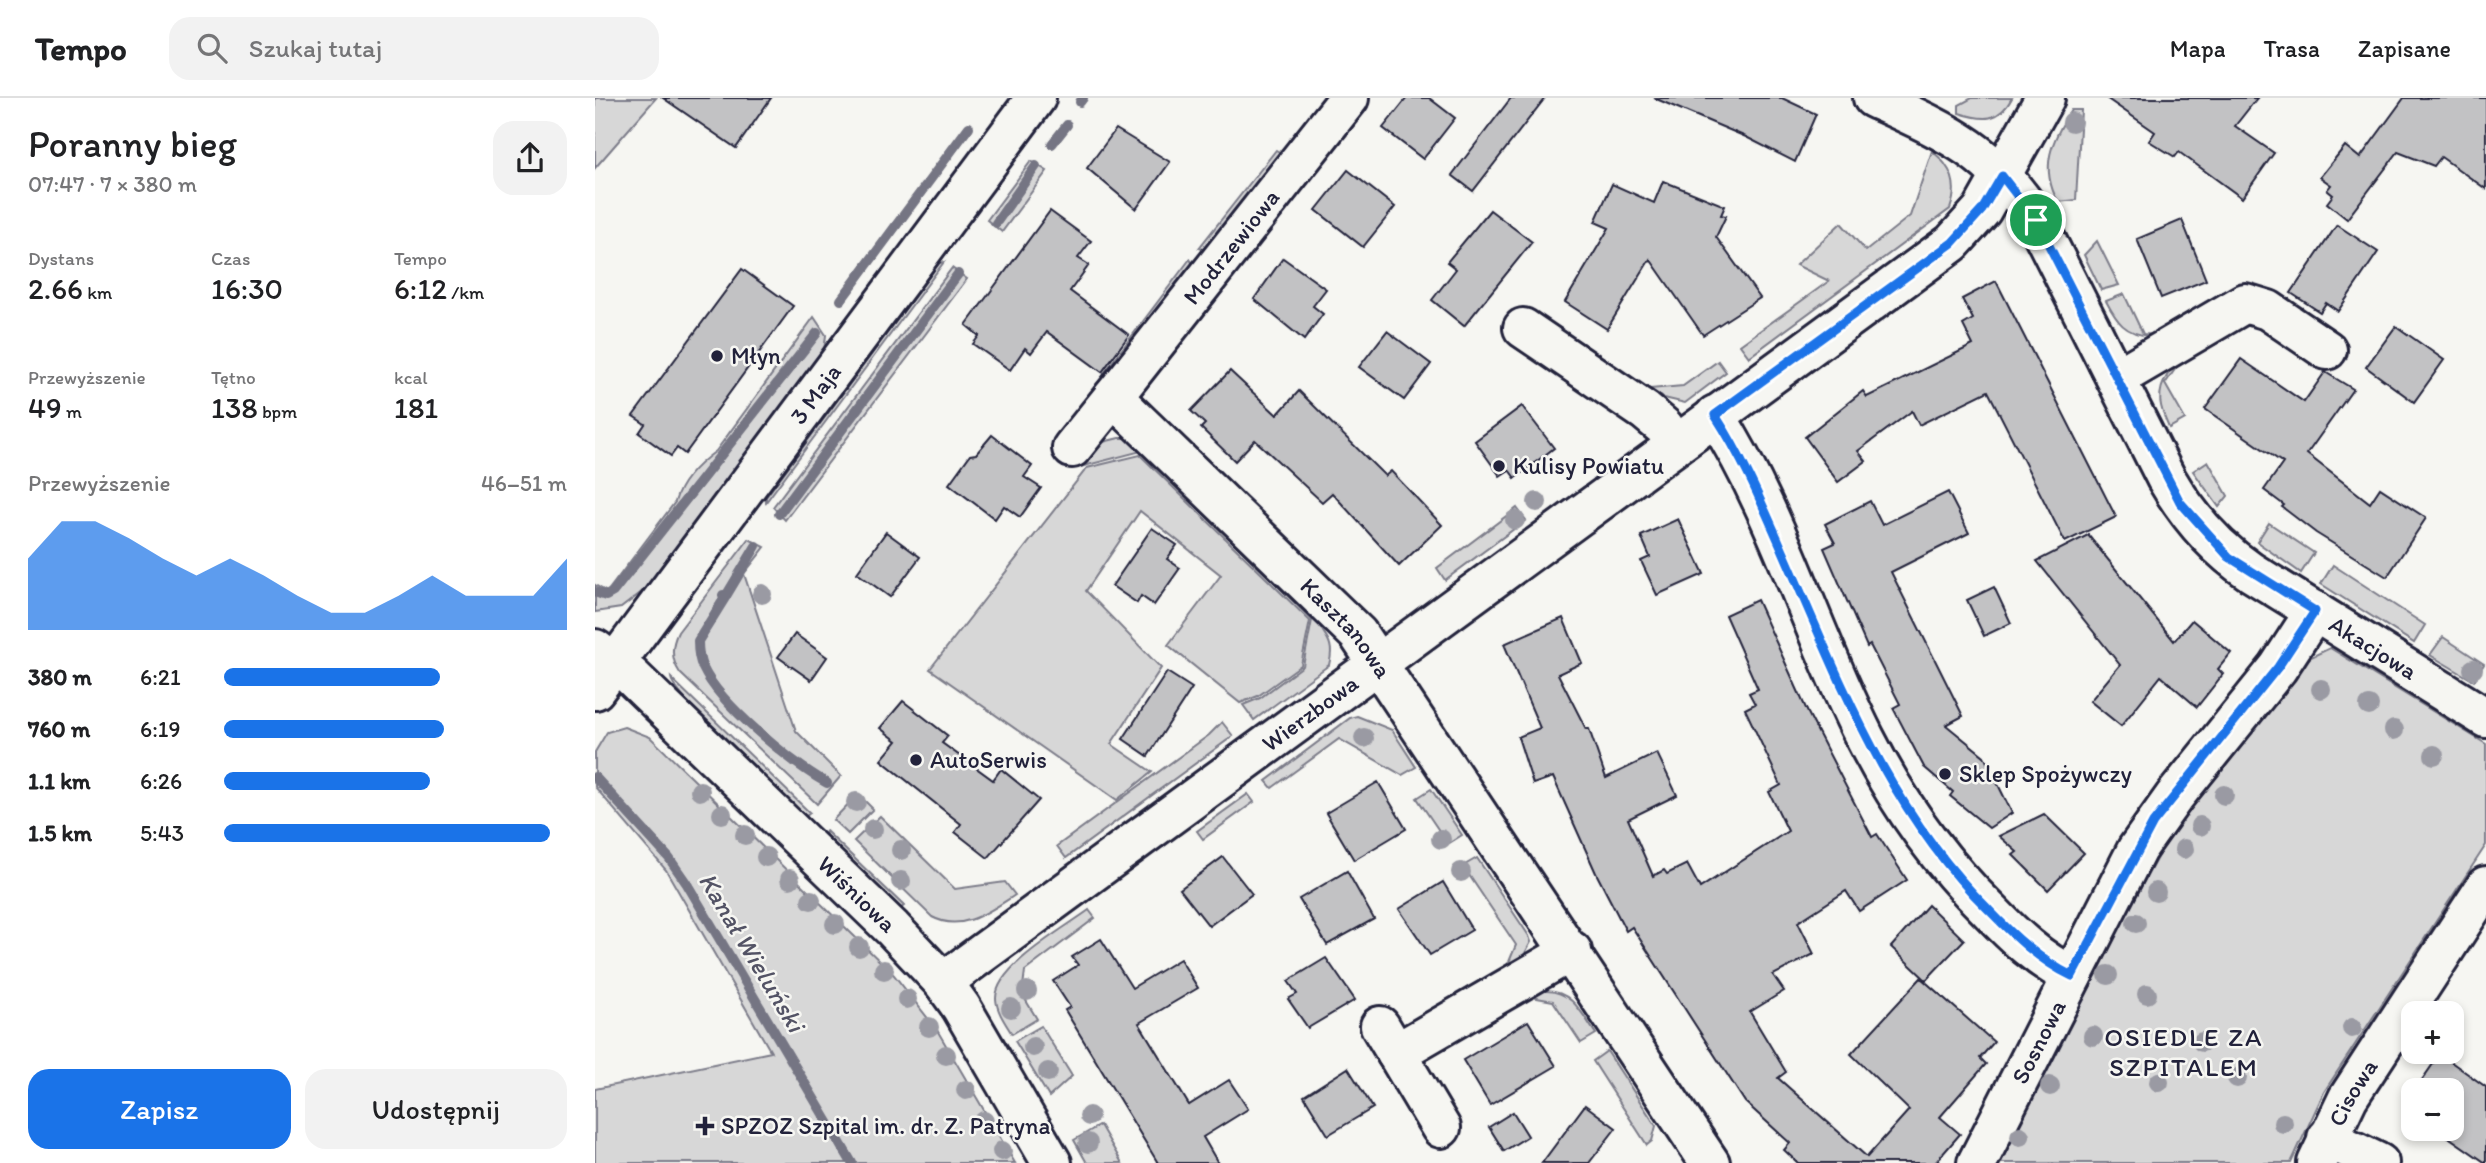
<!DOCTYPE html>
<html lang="pl">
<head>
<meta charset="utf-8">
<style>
  :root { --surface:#fff; --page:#f2f2f2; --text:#202124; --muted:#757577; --line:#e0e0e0; --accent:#1a73e8 }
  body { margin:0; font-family:Itim,sans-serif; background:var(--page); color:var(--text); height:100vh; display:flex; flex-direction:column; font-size:26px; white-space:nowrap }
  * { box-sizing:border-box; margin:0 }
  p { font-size:23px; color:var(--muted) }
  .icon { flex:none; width:38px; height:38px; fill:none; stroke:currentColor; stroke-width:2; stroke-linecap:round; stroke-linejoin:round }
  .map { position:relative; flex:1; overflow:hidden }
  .side { display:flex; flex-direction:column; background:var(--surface); width:595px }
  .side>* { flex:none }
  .controls { position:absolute; left:1806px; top:903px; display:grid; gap:14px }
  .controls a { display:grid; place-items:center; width:63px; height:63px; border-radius:14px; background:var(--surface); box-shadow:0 4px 10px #0003; font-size:35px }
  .pin { position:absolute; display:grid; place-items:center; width:60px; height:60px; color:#fff; margin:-30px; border:4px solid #fff; border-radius:50%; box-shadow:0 2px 7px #0007 }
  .round { display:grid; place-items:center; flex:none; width:74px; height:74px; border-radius:21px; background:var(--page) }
  .overview { display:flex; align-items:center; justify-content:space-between; height:119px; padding:0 28px }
  h1 { font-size:38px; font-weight:600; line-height:52px }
  .figures { display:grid; grid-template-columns:repeat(3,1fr); gap:10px; height:119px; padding:7px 28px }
  .figures div { display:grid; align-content:center }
  .figures b { font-size:30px; font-weight:600 }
  .figures small { font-size:19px; font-weight:400 }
  .figures p { font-size:19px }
  .chart { height:196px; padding:14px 28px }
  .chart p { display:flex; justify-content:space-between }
  .chart svg { width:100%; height:126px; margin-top:7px; fill:var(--accent); opacity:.7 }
  .cta { display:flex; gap:14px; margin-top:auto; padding:14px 28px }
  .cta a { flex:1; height:80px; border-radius:21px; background:var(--accent); color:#fff; font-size:28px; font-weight:600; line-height:80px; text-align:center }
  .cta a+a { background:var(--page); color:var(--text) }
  ul { padding:0 28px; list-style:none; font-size:23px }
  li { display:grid; grid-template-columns:112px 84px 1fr; align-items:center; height:52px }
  li i { height:18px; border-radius:9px; background:var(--accent) }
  header { display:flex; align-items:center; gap:42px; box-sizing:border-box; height:98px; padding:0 35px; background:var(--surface); border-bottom:2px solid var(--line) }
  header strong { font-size:33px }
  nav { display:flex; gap:38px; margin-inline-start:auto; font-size:24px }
  .search { width:490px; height:63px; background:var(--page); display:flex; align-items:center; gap:18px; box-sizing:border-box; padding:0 24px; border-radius:21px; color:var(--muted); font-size:26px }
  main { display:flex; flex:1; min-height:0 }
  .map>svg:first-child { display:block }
  .green { fill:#d7d7d7; stroke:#7c7c89; stroke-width:2 }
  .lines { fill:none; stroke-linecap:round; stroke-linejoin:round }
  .stream { stroke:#757583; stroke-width:10 }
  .building { fill:#c2c2c4; stroke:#22223b; stroke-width:2 }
  .minor-casing { stroke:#22223b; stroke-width:44 }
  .major-casing { stroke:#22223b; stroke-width:44 }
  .minor { stroke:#f6f6f2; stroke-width:38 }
  .major { stroke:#f6f6f2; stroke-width:38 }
  .tree { fill:#9a9aa3 }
  .route-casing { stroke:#fff; stroke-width:14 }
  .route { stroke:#1a73e8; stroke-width:9 }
  .poi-dot { fill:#22223b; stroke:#f6f6f2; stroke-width:2.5 }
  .labels { text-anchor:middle; stroke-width:5; stroke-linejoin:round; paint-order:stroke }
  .street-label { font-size:24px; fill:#22223b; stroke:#f6f6f2 }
  .poi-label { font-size:24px; fill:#22223b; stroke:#f6f6f2; text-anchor:start }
  .water-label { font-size:26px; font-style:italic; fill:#535365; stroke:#f6f6f2 }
  .neighbourhood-label { font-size:26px; letter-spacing:2px; fill:#22223b; stroke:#f6f6f2 }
</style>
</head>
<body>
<header>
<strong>Tempo</strong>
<div class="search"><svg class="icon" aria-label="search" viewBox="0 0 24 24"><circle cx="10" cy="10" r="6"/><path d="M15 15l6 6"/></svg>Szukaj tutaj</div>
<nav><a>Mapa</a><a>Trasa</a><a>Zapisane</a></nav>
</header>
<main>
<section class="side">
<div class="overview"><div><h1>Poranny bieg</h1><p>07:47 · 7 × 380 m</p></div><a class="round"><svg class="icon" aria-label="share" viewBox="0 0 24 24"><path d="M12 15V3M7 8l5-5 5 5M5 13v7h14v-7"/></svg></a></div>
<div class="figures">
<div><p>Dystans</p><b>2.66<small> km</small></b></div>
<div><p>Czas</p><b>16:30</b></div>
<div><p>Tempo</p><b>6:12<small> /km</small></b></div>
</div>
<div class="figures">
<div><p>Przewyższenie</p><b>49<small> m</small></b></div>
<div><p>Tętno</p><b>138<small> bpm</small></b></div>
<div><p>kcal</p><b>181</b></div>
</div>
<div class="chart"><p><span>Przewyższenie</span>46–51 m</p>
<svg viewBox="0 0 160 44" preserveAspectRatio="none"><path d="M0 44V19L10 6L20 6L30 12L40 19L50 25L60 19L70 25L80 32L90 38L100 38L110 32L120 25L130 32L140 32L150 32L160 19V44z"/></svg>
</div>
<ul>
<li><b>380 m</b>6:21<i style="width:63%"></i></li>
<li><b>760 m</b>6:19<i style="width:64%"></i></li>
<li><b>1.1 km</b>6:26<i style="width:60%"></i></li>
<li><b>1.5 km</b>5:43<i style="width:95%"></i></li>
</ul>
<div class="cta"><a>Zapisz</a><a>Udostępnij</a></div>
</section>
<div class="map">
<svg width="1891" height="1065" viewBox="0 0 1891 1065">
  <rect width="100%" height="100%" fill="#f6f6f2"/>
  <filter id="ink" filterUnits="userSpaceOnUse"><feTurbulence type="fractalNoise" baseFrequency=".0143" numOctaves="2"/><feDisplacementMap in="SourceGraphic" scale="14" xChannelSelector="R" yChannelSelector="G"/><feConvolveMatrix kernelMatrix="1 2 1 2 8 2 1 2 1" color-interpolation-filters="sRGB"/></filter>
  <g filter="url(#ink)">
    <g class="green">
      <polygon points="0,0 61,0 0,70"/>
      <path d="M1377 0H1417C1404 24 1389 23 1364 15V7Z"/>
      <path d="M1476 12H1486L1481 102 1463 104C1444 69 1457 42 1476 12Z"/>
      <polygon points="681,52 686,55 612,152 604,150"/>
      <path d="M1337 53C1357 69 1364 87 1355 111L1154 259 1145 247 1234 183 1201 167 1246 125 1271 153 1315 118Z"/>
      <polygon points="436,63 452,73 407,134 392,122"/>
      <polygon points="1502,143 1524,187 1506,192 1489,157"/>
      <polygon points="595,161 599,168 514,277 509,275"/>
      <polygon points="349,164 171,404 171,399 344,165"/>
      <polygon points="357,170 372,181 190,422 178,409"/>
      <path d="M1529 196 1548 236 1568 237 1556 246 1555 238C1530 236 1522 224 1511 203Z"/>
      <path d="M219 219 231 237 229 253 48 493 26 510 0 514V487L12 494 80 404C86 382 103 366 121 353Z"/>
      <path d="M1653 221 1585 264 1570 286 1590 321 1574 330C1565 310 1560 296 1573 276L1567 270Z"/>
      <polygon points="1123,263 1131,274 1090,305 1069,300 1055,291 1088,288"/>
      <path d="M524 340H536L721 516C723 537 742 538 734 567L659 622 648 607 665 600 708 568 717 522 546 353 489 368 495 361 491 356 508 344Z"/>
      <polygon points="545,357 715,523 706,567 663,598 645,605 573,547 626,477 545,413 491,493 566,570 516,646 557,674 522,702 335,571 492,370"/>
      <polygon points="1613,363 1633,398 1624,409 1598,373"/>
      <polygon points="922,410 931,422 850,482 842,470"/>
      <polygon points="1674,425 1719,455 1706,475 1662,444"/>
      <path d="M154 441 170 449 149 476 201 633 246 678 222 706 85 575C76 562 76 548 83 534Z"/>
      <polygon points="1738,467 1830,527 1819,545 1726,486"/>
      <polygon points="1848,539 1889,566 1879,583 1835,557"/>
      <polygon points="1735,550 1891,646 1891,747 1729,994 1696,1065 1402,1065 1515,846 1577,732 1698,574 1716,559"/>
      <path d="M76 580 215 715 210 719C189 698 78 598 76 580Z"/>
      <polygon points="762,618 797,632 821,669 807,677 744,641 677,690 671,683 755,620"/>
      <polygon points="627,624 638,638 471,760 462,748 614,637"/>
      <polygon points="29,629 55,639 299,877 342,932 420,1065 0,1065 0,991 176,954 71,772 0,689 0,654 12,634"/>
      <polygon points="836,691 867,737 853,746 822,700"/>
      <polygon points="263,696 278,711 253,736 238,722"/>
      <polygon points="653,696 659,704 608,741 602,733"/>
      <path d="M285 718 360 791 410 784 420 797C395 813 367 835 337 819L259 743Z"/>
      <polygon points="231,733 309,808 305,811 230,739"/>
      <polygon points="882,760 934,838 936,844 929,857 933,864 911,871 921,847 868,768"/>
      <path d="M494 812 500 820 430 873 427 896 442 921 417 936C411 926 402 914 401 901 400 869 470 830 494 812Z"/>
      <path d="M947 886 951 893C978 893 987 916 1001 936L986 945 958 903 931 898Z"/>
      <polygon points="446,928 477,978 454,999 420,943"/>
      <polygon points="1012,953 1061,1028 1057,1043 1052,1047 998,963"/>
      <polygon points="505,1027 527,1065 492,1065 479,1042"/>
    </g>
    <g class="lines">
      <g class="stream">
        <polyline points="485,4 488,0"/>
        <polyline points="457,46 472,27"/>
        <polyline points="401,125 441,68"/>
        <polyline points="246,202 374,29"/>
        <polyline points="184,416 363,176"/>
        <polyline points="0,494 11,498 18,494 222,235"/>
        <polyline points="128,497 131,498 161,448"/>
        <path d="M131 498 103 543C103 553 104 562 108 570 125 607 197 665 232 685"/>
        <polyline points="0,679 74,760 92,786 257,1065"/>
      </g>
    </g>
    <g class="building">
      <polygon points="68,0 176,0 141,50"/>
      <polygon points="812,0 834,0 860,20 828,61 788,30"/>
      <polygon points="916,0 950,0 878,93 857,77"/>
      <polygon points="1059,0 1187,0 1221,16 1200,64 1151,39"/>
      <polygon points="1511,0 1662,0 1640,28 1679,55 1647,100 1584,54 1580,59 1554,43 1560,34"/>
      <polygon points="1809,0 1891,0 1891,91 1846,59 1839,68 1803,54 1752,121 1732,105 1738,97 1732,92 1736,87 1725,79 1750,48 1765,60"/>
      <polygon points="521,31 575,64 541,111 492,70"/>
      <polygon points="753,72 800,109 768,149 721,112"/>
      <polygon points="1068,83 1130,108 1126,117 1131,118 1121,139 1165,200 1108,237 1055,161 1012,231 970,204 1014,130 1000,124 1017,86 1059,105"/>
      <polygon points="895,112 937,144 869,228 837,202 861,171 852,164"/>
      <polygon points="455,113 496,143 483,160 494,167 475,193 534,237 507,274 452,234 436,255 430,250 415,272 378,246 384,238 371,227"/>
      <polygon points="1587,122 1611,182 1566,200 1542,141"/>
      <polygon points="1742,127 1783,154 1743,213 1731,205 1725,214 1696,195"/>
      <polygon points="688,160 731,191 718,208 728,216 709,242 659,201"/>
      <polygon points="147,171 198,208 90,356 82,350 76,358 44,335 50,326 38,318"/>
      <polygon points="1401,183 1521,419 1470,444 1393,293 1324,327 1317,313 1263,353 1271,363 1243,384 1210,339 1268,293 1272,299 1378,247 1368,227 1378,221 1367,201"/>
      <polygon points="1801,228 1849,262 1819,304 1771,269"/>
      <polygon points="792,233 836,266 809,302 764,269"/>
      <polygon points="1646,261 1709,304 1730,274 1758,291 1712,356 1775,405 1785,390 1831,420 1792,479 1721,435 1687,409 1689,407 1669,392 1688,365 1610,311"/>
      <polygon points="635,273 682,317 704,293 790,378 796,373 847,427 804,468 737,395 727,404 660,342 640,363 606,330 610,326 596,313"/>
      <polygon points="927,308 959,350 920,380 914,372 905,378 880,343"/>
      <polygon points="397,337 437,368 429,379 446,390 425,419 409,408 400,421 354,386 375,357 381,356"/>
      <polygon points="1353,394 1374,435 1296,474 1368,618 1351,627 1389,658 1417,715 1394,730 1355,698 1358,694 1329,669 1298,610 1305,606 1275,547 1272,549 1229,450 1240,445 1230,426 1275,403 1287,427"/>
      <polygon points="1083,421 1109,476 1062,497 1046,463 1055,459 1046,438"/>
      <polygon points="557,430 582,447 572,461 585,470 559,507 546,498 542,505 517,488"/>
      <polygon points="291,434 325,459 295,499 262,475"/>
      <polygon points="1493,437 1579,543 1597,522 1636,555 1623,571 1628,576 1602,609 1566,578 1526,628 1495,603 1525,567 1442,463"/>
      <polygon points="1399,489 1416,525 1389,538 1372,502"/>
      <polygon points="1162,502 1213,615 1277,739 1282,736 1312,782 1264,813 1251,793 1203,824 1219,856 1178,877 1189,893 1155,914 1191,974 1183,980 1272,1059 1314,1012 1256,956 1326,880 1399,944 1385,960 1391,966 1345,1019 1365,1036 1340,1065 1203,1065 1189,1052 1195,1045 1150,1004 1037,829 1031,833 1001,775 958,679 938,686 923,639 945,630 909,546 968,520 987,565 963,576 991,631 994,631 1011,680 1062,655 1082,697 1033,721 1058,778 1069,772 1072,776 1092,766 1105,790 1193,733 1174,694 1186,687 1150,611 1160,606 1154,595 1163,591 1130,517"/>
      <polygon points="200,536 232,559 216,582 183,559"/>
      <polygon points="572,574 597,590 553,658 528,641"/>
      <polygon points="308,603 353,638 347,645 398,682 406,671 444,702 393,760 360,734 366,726 286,662 302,643 285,630"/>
      <polygon points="783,684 811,731 759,762 731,715"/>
      <polygon points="1449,716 1489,755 1453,792 1418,757 1422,754 1404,738"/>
      <polygon points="628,759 657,796 614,828 585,791"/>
      <polygon points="752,773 779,821 732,847 704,801"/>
      <polygon points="848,784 877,832 835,857 804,811"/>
      <polygon points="1333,807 1369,842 1331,882 1296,849"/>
      <polygon points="506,841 537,890 585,861 603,890 544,925 594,1007 634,982 653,1011 608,1039 623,1065 563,1065 470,912 475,909 458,883 483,867 477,859"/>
      <polygon points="731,860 760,902 713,930 693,901 702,896 693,883"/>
      <polygon points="933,923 961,968 895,1007 868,962"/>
      <polygon points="1845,956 1891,989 1891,1065 1842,1031 1857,1031 1857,992 1820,992"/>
      <polygon points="753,970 778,1010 733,1037 709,998"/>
      <polygon points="990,1007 1021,1030 994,1065 947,1065"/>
      <polygon points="918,1014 933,1038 909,1053 894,1029"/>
    </g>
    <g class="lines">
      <g class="minor-casing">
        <g id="minor">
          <path id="s1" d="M1278 0C1352 34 1395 51 1441 122L1571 380C1593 418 1619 449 1656 474L1891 620"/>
          <polyline points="928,230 1050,313 1069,329 1080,345"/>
          <polyline points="1522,280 1650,205 1673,212 1732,252"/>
          <path id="s2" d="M518 299 754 0"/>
          <path d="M1120 317C1184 417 1216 534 1270 640 1302 703 1343 762 1394 812 1419 838 1444 862 1477 878"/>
          <path id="s3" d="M477 350 518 299 763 536 1115 1065"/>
          <path id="s4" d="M0 551 36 578 297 830 348 884 366 909 457 1065"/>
          <path id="s5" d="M348 884 1357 145 1387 112 1450 0"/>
          <polyline points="785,928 846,1030"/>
          <polyline points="801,955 977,853"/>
          <polyline points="1732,1040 1784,1065"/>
          <path id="s6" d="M1382 1065 1542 751 1579 699 1683 570 1720 513"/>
          <path id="s7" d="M1722 1065 1753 1000 1891 788"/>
        </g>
      </g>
      <g class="major-casing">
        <g id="major">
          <path id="s8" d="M0 592 441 0"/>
        </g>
      </g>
      <use href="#minor" class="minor"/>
      <use href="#major" class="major"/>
    </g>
    <g class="tree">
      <circle cx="1477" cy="24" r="10"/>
      <circle cx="942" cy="404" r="10"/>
      <circle cx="920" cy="422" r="10"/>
      <circle cx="167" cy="496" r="10"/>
      <circle cx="1878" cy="571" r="10"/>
      <circle cx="1726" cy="591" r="10"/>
      <circle cx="1774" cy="608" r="10"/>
      <circle cx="1799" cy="632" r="10"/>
      <circle cx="769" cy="640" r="10"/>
      <circle cx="1839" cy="657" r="10"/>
      <circle cx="105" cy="693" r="10"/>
      <circle cx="1629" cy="697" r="10"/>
      <circle cx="261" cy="704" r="10"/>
      <circle cx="127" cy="716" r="10"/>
      <circle cx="1605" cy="728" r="10"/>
      <circle cx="278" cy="731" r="10"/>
      <circle cx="150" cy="737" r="10"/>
      <circle cx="846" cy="741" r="10"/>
      <circle cx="1589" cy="751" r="10"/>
      <circle cx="306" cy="752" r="10"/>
      <circle cx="171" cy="759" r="10"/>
      <circle cx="866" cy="774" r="10"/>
      <circle cx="195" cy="781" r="10"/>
      <circle cx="306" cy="783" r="10"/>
      <circle cx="1561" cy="794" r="10"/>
      <circle cx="216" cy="802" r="10"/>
      <circle cx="1541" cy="825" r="10"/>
      <circle cx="240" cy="826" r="10"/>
      <circle cx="264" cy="849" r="10"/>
      <circle cx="289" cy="872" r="10"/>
      <circle cx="1513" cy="877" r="10"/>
      <circle cx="432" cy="893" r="10"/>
      <circle cx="1552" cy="896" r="10"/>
      <circle cx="312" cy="901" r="10"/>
      <circle cx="416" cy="910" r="10"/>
      <circle cx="334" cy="929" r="10"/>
      <circle cx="1757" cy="930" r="10"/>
      <circle cx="1498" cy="938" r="10"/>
      <circle cx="1607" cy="944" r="10"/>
      <circle cx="438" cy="949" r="10"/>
      <circle cx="351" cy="957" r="10"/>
      <circle cx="453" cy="974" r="10"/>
      <circle cx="1642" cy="980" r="10"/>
      <circle cx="1564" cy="984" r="10"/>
      <circle cx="1455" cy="988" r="10"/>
      <circle cx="371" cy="992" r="10"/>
      <circle cx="494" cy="1018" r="10"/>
      <circle cx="389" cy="1023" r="10"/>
      <circle cx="1688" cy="1025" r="10"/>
      <circle cx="1425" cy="1038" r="10"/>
      <circle cx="493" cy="1045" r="10"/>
      <circle cx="407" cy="1053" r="10"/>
    </g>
  </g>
  <g class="lines" filter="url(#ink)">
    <g class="route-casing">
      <path id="route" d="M1407 78 1441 122 1585 404 1634 459 1720 513 1683 569 1558 725 1477 878C1444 862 1419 838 1394 812 1294 714 1246 585 1191 460 1169 410 1149 362 1120 317L1357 145 1387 112Z"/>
    </g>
    <use href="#route" class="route"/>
  </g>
  <g class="poi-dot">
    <circle cx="122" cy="258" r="7"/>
    <circle cx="904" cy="368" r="7"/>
    <circle cx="321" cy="662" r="7"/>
    <circle cx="1350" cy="676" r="7"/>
    <path d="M106.5 1017.5h7v7h7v7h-7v7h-7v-7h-7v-7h7z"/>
  </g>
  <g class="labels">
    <g class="street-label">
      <text dy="8" stroke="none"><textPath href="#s2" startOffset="191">Modrzewiowa</textPath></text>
      <text dy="8" stroke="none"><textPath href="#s8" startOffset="369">3 Maja</textPath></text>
      <text dy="8" stroke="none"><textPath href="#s3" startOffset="394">Kasztanowa</textPath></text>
      <text dy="8" stroke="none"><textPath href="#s1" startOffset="768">Akacjowa</textPath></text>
      <text dy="8" stroke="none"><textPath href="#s5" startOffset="455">Wierzbowa</textPath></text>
      <text dy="8" stroke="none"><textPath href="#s4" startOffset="359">Wiśniowa</textPath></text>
      <text dy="8" stroke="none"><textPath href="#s6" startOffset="136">Sosnowa</textPath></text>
      <text dy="8" stroke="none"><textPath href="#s7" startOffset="79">Cisowa</textPath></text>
    </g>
    <g class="poi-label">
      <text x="136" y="266">Młyn</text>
      <text x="918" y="376">Kulisy Powiatu</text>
      <text x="335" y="670">AutoSerwis</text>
      <text x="1364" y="684">Sklep Spożywczy</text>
      <text x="126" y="1036">SPZOZ Szpital im. dr. Z. Patryna</text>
    </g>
    <g class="water-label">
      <text transform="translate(157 854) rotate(59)" y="9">Kanał Wieluński</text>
    </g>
    <g class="neighbourhood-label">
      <text x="1589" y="948">OSIEDLE ZA<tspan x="1589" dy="30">SZPITALEM</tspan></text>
    </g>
  </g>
</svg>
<div class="controls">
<a>+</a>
<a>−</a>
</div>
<div class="pin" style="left:1441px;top:122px;background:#1e9e55"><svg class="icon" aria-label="arrive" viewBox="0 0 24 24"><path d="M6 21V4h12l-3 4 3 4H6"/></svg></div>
</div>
</main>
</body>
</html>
